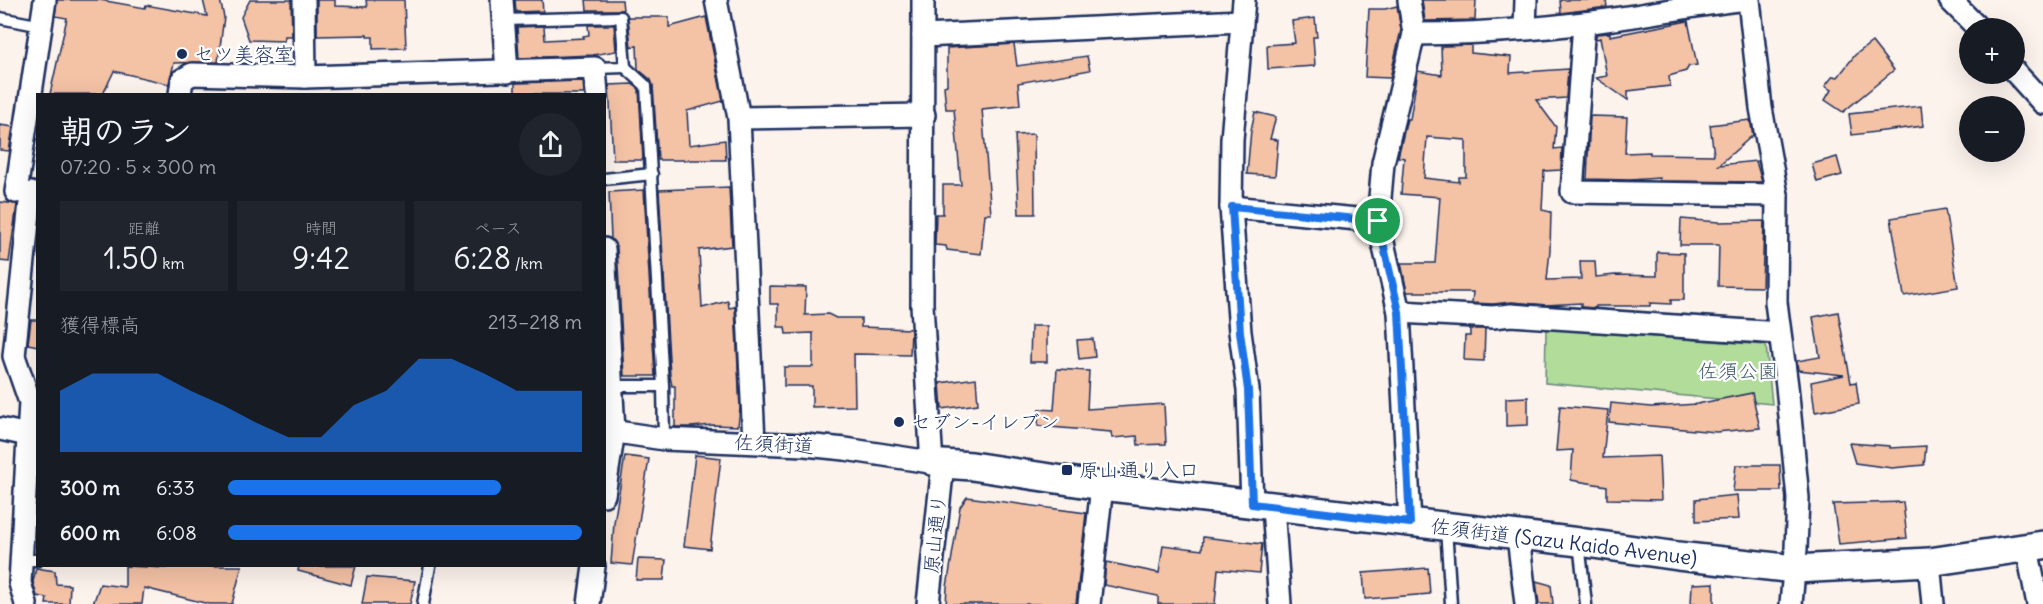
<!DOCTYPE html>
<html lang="ja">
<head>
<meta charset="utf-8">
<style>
  :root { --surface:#171b24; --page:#20242c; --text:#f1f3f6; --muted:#9ea1a6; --accent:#1a73e8 }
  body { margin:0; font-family:Delius,"Klee One",sans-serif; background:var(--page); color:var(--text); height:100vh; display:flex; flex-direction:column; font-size:22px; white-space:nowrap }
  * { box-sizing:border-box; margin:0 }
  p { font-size:20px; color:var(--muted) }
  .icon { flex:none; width:33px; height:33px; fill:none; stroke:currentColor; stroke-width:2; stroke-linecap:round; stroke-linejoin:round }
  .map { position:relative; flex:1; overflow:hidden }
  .side { position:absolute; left:36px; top:93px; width:570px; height:474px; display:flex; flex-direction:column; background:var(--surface); border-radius:0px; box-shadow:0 6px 24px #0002 }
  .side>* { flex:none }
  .buttons { position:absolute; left:1959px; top:18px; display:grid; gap:12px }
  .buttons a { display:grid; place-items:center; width:66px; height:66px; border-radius:50%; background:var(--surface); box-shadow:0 6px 24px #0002; font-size:30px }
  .pin { position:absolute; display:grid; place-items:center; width:51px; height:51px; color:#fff; margin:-26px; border:3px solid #fff; border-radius:50%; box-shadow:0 2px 6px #0007 }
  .round { display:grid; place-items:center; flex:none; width:63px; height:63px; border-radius:32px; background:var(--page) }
  .head { display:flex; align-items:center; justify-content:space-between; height:102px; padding:0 24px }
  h1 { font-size:33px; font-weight:600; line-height:45px }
  .stats { display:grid; grid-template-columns:repeat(3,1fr); gap:9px; height:102px; padding:6px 24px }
  .stats div { display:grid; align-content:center; border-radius:0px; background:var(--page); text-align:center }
  .stats b { font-size:30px; font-weight:600 }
  .stats small { font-size:16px; font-weight:400 }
  .stats p { font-size:16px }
  .chart { height:168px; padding:12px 24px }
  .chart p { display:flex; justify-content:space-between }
  .chart svg { width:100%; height:108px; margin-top:6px; fill:var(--accent); opacity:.7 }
  ul { padding:0 24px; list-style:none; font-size:20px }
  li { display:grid; grid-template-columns:96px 72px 1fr; align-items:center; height:45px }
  li i { height:15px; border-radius:8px; background:var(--accent) }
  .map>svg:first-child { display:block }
  .green { fill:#b1dc99; stroke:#66867c; stroke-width:1.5 }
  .building { fill:#f4c2a5; stroke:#1b2f5e; stroke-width:1.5; fill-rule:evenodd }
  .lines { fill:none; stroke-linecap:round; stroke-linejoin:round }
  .service-casing { stroke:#1b2f5e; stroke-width:15 }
  .minor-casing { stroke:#1b2f5e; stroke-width:26 }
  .tertiary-casing { stroke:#1b2f5e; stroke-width:32 }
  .service { stroke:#fff; stroke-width:10 }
  .minor { stroke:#fff; stroke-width:21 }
  .tertiary { stroke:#fff; stroke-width:27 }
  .route-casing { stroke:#fff; stroke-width:12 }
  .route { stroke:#1a73e8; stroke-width:8 }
  .poi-dot { fill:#1b2f5e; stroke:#fff; stroke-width:2 }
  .labels { text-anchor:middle; stroke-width:4.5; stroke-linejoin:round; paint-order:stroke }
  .poi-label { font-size:20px; fill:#1b2f5e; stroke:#fff; text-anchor:start }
  .park-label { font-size:20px; fill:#405a6d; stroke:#fff }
  .street-label { font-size:20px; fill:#1b2f5e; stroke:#fff }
</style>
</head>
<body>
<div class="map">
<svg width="2043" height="604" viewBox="0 0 2043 604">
  <rect width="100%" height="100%" fill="#fdf3ed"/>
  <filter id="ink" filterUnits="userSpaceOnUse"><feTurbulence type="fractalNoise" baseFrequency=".0167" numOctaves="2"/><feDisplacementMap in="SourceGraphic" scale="12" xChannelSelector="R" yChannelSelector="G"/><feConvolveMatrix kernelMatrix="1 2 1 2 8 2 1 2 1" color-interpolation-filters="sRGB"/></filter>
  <g filter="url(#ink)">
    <polygon class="green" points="1546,329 1766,345 1772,404 1545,383"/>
    <g class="building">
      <polygon points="57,0 100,0 145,8 146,5 207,16 203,0 220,0 224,17 218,62 174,63 169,84 114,71 103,94 50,94 67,18 55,16"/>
      <polygon points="250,0 291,0 292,36 285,36 284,41 249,40 241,17"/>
      <polygon points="317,0 335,0 335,6 367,7 366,0 404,0 406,48 373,49 373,37 367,37 367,35 317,36"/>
      <polygon points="515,0 542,0 543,11 516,12"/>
      <polygon points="586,0 622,0 623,10 587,10"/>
      <polygon points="1422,0 1476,0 1475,20 1425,21"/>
      <polygon points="1560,0 1606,0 1607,7 1561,13"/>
      <polygon points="1397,6 1401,30 1390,78 1365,77 1369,9 1385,9"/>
      <polygon points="628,17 669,17 669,27 706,17 723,101 687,111 689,145 725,140 726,160 658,160 653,86 651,80 638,69 637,46 631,47"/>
      <polygon points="1315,18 1317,37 1313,37 1315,66 1268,69 1267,45 1295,43 1292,21"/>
      <polygon points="1688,21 1697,65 1689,66 1686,71 1669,76 1670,86 1628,91 1628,100 1596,78 1607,76 1600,38 1601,38 1596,39 1596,34 1610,33 1610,36"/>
      <polygon points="588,25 614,25 616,51 593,55 519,58 517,27 544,26 545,40 584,38 583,36 589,35"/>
      <polygon points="1872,42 1894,70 1843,112 1825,100 1831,90 1825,86 1833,76 1838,77 1855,55"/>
      <polygon points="1014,44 1017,66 1087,56 1090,70 1018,83 1020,105 982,109 991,214 985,214 981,254 947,250 946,246 935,245 936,214 943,214 943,185 961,185 954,109 946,109 944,86 947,85 947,48"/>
      <path d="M1471 45V53L1511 57 1510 73 1568 69 1566 98 1536 100 1556 127 1554 149 1562 148 1561 170 1544 171 1542 210 1551 212 1550 250 1547 280 1581 279 1580 261H1595L1596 277 1615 275 1657 276V252L1684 253V300H1671V304L1650 303V306H1596V308L1581 307V303L1546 305 1512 302 1493 304 1472 303 1473 292H1407L1401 263H1435L1440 197 1401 194 1404 158 1398 157 1407 119H1410L1418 71 1442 75 1441 46ZM1427 137 1466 140V177H1459V182L1424 178Z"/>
      <polygon points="583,81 584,94 515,94 515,83"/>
      <polygon points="632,84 639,89 643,160 613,160 609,85"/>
      <polygon points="1921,106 1923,126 1852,135 1849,114"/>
      <polygon points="1255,112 1276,117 1270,139 1278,140 1275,176 1247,174 1251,130"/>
      <polygon points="1590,116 1627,117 1625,153 1650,152 1650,154 1714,155 1710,125 1750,120 1753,135 1719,165 1756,161 1762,182 1659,181 1659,178 1630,180 1587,179"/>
      <polygon points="0,125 13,127 9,151 0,150"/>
      <polygon points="1034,134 1035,214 1019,214 1015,135"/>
      <polygon points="1837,157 1842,175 1817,182 1812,164"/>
      <polygon points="729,187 732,246 699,250 702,308 728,301 729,308 735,307 740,408 738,426 713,425 691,427 675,427 675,386 672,386 670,376 659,190"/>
      <polygon points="644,190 655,376 624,376 617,248 611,239 609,192"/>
      <polygon points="0,202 17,204 9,262 0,261"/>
      <polygon points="1945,209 1958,287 1904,296 1891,218"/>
      <polygon points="1681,219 1719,222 1764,221 1762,287 1718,286 1719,245 1680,245"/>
      <polygon points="770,286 806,287 805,315 828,314 836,318 861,318 861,327 911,329 910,355 854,354 855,406 812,407 812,386 784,386 784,367 813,367 813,333 786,334 785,327 778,327 778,304 770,304"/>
      <polygon points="1838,312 1851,383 1856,382 1859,404 1815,412 1811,382 1844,375 1798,370 1797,361 1820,357 1813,317"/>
      <polygon points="31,320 38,320 38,346 28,344"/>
      <polygon points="1031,326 1047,326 1047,362 1030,362"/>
      <polygon points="1470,329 1485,329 1484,361 1464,360 1465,336 1470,336"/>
      <polygon points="1093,339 1095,357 1079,359 1077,340"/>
      <polygon points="1057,369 1089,371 1087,409 1164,404 1166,444 1138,445 1137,436 1112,438 1111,432 1038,426 1039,409 1054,410"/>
      <polygon points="976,378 978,404 942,409 940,383"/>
      <polygon points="1752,393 1760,428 1716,432 1609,422 1611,403 1651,407 1697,404"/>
      <polygon points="1528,397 1528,425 1506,426 1506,398"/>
      <polygon points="1560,406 1608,410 1603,458 1659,456 1661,500 1607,499 1607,486 1571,480 1573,450 1556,451"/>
      <polygon points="1849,443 1890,446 1890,448 1926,446 1924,465 1892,468 1855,463"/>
      <polygon points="695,455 721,458 710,549 684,546"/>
      <polygon points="625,456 649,459 632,565 611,563 614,523"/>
      <polygon points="1736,465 1780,465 1781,491 1733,491"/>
      <polygon points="1737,495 1739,519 1696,521 1696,499"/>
      <polygon points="967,497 1086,513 1076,604 946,604 947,587 960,507"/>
      <polygon points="1903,502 1907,538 1839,544 1833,504"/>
      <polygon points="1203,537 1262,544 1259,573 1218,569 1215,604 1158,604 1158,596 1104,585 1106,562 1159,573 1163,545 1202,550"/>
      <polygon points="638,559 666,560 664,580 636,580"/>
      <polygon points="125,566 166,568 166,566 242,566 232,604 209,604 144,588 142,604 93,604 100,584 125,587"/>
      <polygon points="299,566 356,566 351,585 298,571"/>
      <polygon points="36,568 55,571 56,584 70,585 69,604 46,604 47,598 37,596 33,582"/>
      <polygon points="1428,568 1430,594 1365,599 1363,573"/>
      <polygon points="367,577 415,581 410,604 362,604"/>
      <polygon points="1536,581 1551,585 1553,604 1539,604"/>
      <polygon points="1714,583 1714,604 1691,604 1692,584"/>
    </g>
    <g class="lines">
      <g class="service-casing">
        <g id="service">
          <polyline points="0,18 42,26"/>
          <polyline points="503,20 621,17 625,67 595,68"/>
          <polyline points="625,67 646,86 663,386 664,439"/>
          <polyline points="604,179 652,174"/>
          <polyline points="611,386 663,386"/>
          <polyline points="1446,528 1451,604"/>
          <polyline points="1579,543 1586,604"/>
          <polyline points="21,560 38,560"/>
          <polyline points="423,604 430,566"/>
        </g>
      </g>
      <g class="minor-casing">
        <g id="minor">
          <polyline points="304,0 305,77"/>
          <polyline points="502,0 507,72"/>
          <polyline points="716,0 739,118 754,442"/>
          <polyline points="923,0 922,305 932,464"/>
          <polyline points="1244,0 1232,139 1231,207 1240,332 1248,390 1252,504"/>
          <polyline points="1409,0 1414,34 1383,163 1378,221 1399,312 1410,523"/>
          <polyline points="1749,0 1761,108 1777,195 1776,302 1787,386 1798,498 1796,549 1791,604"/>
          <polyline points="1950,0 1978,28"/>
          <polyline points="1584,23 1572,192 1777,195"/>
          <polyline points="1525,28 1526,0"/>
          <path d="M1414 34C1471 34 1528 30 1584 23 1636 17 1687 6 1739 0"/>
          <polyline points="923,36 1241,21"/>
          <polyline points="2014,71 2043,103"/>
          <polyline points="180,94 182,80 192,74 305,77 595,68 597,94"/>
          <polyline points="739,118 924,115"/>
          <polyline points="16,192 45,0"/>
          <polyline points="1231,207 1378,221"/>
          <polyline points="604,249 614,431 604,495"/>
          <polyline points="1399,312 1493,317 1511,315 1779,333"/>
          <polyline points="0,429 28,435"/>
          <polyline points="604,430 664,439 805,445 845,449 943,464 928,604"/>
          <polyline points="1273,507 1280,604"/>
          <polyline points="1518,536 1526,604"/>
          <polyline points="2027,548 2038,604"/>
          <polyline points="1929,562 1933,604"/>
          <polyline points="26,604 20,583 30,402 14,356 31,193"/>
          <polyline points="589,604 594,566"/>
          <polyline points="1089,604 1102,486"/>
        </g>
      </g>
      <g class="tertiary-casing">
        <polyline id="tertiary" points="943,464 972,466 1102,486 1579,542 1678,556 1795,569 1929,562 2043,545"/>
      </g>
      <use href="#service" class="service"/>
      <use href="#minor" class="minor"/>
      <use href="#tertiary" class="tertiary"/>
    </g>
  </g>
  <g class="lines" filter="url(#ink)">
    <g class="route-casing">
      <polygon id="route" points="1232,207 1378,221 1399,312 1410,523 1252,504 1248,390 1240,332"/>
    </g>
    <use href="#route" class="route"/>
  </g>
  <g class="poi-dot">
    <circle cx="182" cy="54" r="6"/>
    <circle cx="899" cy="422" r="6"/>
    <rect x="1061" y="464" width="12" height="12" rx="3"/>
  </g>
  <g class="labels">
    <g class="poi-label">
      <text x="194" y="61">セツ美容室</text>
      <text x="911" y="429">セブン-イレブン</text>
      <text x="1079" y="477">原山通り入口</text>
    </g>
    <g class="park-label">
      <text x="1738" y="378">佐須公園</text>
    </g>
    <g class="street-label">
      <text transform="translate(774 444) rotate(3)" y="7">佐須街道</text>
      <text transform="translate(935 534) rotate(-84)" y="7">原山通り</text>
      <text transform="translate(1564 542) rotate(7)" y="7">佐須街道 (Sazu Kaido Avenue)</text>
    </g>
  </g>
</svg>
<div class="buttons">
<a>+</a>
<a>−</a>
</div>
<div class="pin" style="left:1378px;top:221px;background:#1e9e55"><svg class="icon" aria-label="arrive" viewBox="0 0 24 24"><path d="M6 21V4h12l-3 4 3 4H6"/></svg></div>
<section class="side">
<div class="head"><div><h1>朝のラン</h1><p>07:20 · 5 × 300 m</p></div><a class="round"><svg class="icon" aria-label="share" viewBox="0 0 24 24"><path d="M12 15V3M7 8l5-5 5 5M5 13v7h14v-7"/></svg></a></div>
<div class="stats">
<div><p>距離</p><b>1.50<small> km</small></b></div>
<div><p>時間</p><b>9:42</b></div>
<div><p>ペース</p><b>6:28<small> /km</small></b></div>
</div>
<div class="chart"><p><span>獲得標高</span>213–218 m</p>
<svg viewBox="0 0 160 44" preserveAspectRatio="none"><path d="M0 44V19L10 12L20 12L30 12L40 19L50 25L60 32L70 38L80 38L90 25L100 19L110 6L120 6L130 12L140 19L150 19L160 19V44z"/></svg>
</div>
<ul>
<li><b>300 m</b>6:33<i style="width:77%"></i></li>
<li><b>600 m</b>6:08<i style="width:100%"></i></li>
</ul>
</section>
</div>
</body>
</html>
